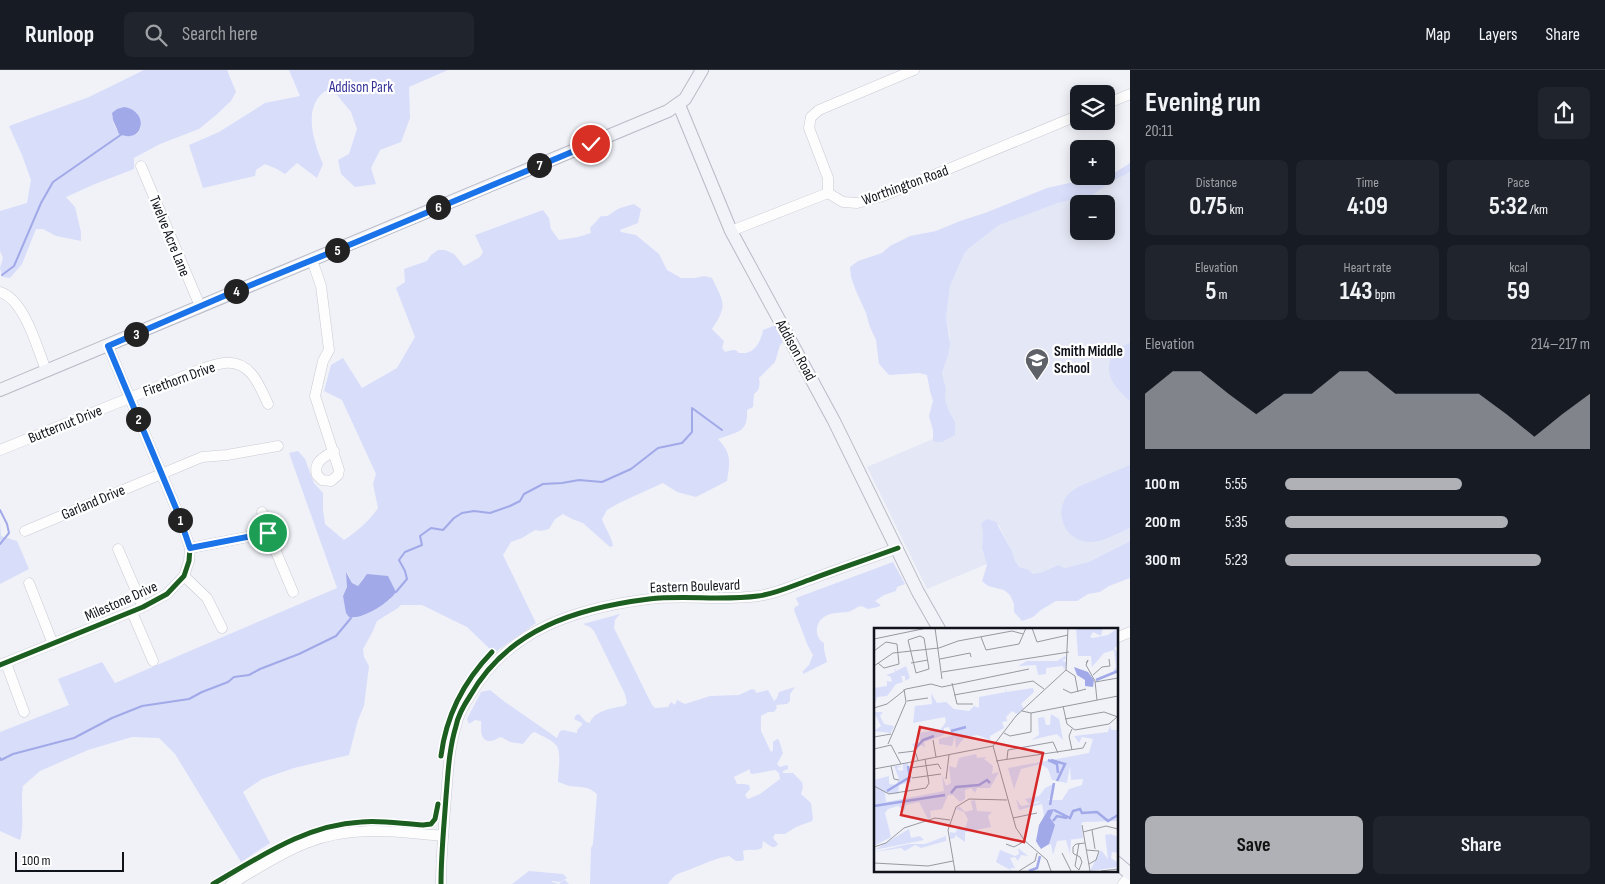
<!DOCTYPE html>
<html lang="en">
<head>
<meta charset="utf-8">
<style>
  :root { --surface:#171b24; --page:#20242c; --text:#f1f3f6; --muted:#9ea1a6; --line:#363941; --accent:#afb1b6 }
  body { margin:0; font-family:"Sofia Sans Condensed",sans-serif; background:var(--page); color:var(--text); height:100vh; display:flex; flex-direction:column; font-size:19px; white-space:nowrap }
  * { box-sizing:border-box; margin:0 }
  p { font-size:16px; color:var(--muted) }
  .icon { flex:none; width:28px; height:28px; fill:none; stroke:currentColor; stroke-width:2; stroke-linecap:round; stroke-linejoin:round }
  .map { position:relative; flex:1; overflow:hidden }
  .side { display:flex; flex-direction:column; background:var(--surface); width:475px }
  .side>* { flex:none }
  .tools { position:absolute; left:1070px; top:15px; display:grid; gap:10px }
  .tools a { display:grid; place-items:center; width:45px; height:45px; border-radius:8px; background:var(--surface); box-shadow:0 2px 12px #0003; font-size:25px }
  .scale { position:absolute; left:15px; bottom:12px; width:109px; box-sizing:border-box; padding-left:5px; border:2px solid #11131b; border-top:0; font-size:14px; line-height:18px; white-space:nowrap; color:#11131b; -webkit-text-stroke:4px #fff; paint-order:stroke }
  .pin { position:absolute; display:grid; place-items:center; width:42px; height:42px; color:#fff; margin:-21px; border:2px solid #fff; border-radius:50%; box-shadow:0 1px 5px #0007 }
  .km { position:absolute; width:25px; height:25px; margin:-12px; border-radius:50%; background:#222; color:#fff; font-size:14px; line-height:25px; text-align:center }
  .round { display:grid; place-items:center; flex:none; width:52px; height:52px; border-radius:8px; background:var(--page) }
  .head { display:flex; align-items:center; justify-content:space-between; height:85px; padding:0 15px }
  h1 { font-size:28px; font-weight:700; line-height:38px }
  .stats { display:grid; grid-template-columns:repeat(3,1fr); gap:8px; height:85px; padding:5px 15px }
  .stats div { display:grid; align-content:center; border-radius:8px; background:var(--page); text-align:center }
  .stats b { font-size:25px; font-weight:700 }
  .stats small { font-size:14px; font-weight:400 }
  .stats p { font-size:14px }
  .chart { height:140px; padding:10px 15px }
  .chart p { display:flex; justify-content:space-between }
  .chart svg { width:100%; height:90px; margin-top:5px; fill:var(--accent); opacity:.7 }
  .action { display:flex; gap:10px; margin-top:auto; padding:10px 15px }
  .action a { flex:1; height:58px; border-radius:8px; background:var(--accent); color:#111; font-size:20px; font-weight:700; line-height:58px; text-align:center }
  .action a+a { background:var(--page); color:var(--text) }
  ul { padding:0 15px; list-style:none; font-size:16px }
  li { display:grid; grid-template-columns:80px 60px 1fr; align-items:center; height:38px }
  li i { height:12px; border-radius:6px; background:var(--accent) }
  header { display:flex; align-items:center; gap:30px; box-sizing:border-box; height:70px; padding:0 25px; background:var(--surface); border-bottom:1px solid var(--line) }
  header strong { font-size:24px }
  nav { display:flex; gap:28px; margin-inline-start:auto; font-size:18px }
  .search { width:350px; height:45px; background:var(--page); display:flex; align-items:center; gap:12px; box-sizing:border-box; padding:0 18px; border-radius:8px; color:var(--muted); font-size:19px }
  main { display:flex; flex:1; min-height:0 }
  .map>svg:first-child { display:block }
  .built { fill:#e4e7f5; fill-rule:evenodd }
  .green { fill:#d8ddfa; fill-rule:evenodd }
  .water { fill:#a1a9e8 }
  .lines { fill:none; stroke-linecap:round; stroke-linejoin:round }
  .stream { stroke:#a1a9e8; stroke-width:2 }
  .minor-casing { stroke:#cacbd3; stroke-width:11 }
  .major-casing { stroke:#b8bac5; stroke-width:14 }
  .minor { stroke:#fdfdfe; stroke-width:10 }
  .major { stroke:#f2f3f9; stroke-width:12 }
  .cycleway-casing { stroke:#fff; stroke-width:8 }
  .cycleway { stroke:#1b5e20; stroke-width:5 }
  .route-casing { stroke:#fff; stroke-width:10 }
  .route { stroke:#1a73e8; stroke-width:6 }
  .labels { text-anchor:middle; stroke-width:4.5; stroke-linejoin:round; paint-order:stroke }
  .park-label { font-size:15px; fill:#353398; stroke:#fff }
  .street-label { font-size:15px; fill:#11131b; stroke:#fff }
  .poi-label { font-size:15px; font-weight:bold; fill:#11131b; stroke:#fff; text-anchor:start }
  .inset-river { fill:none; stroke:#a1a9e8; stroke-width:2.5 }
  .inset-road { fill:none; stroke:#9799a0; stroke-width:1 }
  .view { fill:#d62828; fill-opacity:0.15; stroke:#d62828; stroke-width:2.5 }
  .inset-edge { fill:none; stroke:#11131b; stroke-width:2.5 }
</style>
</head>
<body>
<header>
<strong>Runloop</strong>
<div class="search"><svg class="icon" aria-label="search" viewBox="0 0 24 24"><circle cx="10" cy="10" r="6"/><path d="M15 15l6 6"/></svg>Search here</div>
<nav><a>Map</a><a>Layers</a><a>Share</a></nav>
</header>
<main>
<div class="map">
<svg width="1130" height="814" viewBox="0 0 1130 814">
  <rect width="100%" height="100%" fill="#f1f2f8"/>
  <path class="built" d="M1130 102V471L1089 492 1065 498 1058 495 1043 502 1033 504 1027 499 1019 497 1015 491 1012 481 997 452 983 461 982 478 987 494 927 519 867 397 933 369V370L955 352 949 341 945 329 946 319 942 303 948 286 950 266 946 247 950 216 964 184 967 180 999 155 1058 133 1093 125 1109 113ZM1079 134H1106V161H1079Z"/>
  <g class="green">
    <path d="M144 0H227L236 22 231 31 216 45 199 59 160 74 134 88V99L95 114 66 127 75 137 81 162V171L56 166 43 159H36L22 194 10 208 2 207 0 198 3 188 0 181V141L27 133 31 110 22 85 9 56 89 27ZM129 38 137 43 141 58 137 64 122 65C115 61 113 52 112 44L117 39Z"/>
    <path d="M289 0H448L409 17 410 48 401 72 380 80 371 98 376 114 355 117 341 104 338 90 349 84 357 59 351 42 337 25 325 21C302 38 314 73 323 94L317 108 297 93 285 104 277 99 265 94 256 100 255 106 203 118 189 75 219 62 265 33 300 26Z"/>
    <polygon points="1130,93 1130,102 1109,113 1093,125 1058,133 999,155 967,180 964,184 950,216 946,247 950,273 948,286 942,303 946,319 945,329 949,341 955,352 955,365 942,372 935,372 933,370 933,360 929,346 933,331 930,321 927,305 919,303 889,305 879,294 876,270 870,257 866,243 856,221 851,207 850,197 858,191 882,183 890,176 910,166 936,161 960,151 985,143 1047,118 1087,109 1106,106 1106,105 1116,102"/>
    <path d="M634 134 641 139 638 153 620 160 621 162 636 165 659 184 667 200 681 208H695L704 206 712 208C724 233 728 235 712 259L724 271 722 278 725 282C728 281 731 280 734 280 742 282 734 283 742 283 755 284 761 271 763 260L776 255 784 271 780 275 775 292 759 308C760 315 760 320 754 324L753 337 747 340C748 364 737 361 718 369 732 384 730 391 727 411L696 427 677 422 663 413 619 433 607 440 602 449C605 458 612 467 613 476L610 477 583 453 572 449 563 444 555 449 549 459 541 461 535 460 522 468 511 472 503 485 536 553 494 583 467 557 422 535H401L398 538 377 551 372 563 363 579 364 587 369 596 364 636 358 650 349 685 294 698 262 709 243 722 270 773 241 792 175 684 159 668 132 667 88 680 40 701 23 716C20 732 25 757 20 770L0 761V662L69 635 58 609 102 592 115 613 337 518 289 383 298 381 305 389 314 413 323 423V440L325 454 344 470C358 461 369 451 378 438L373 414 376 404 342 330 324 321 331 295 343 288 362 318 397 298 415 267 396 218 405 212 404 199 427 191 431 185 438 180H445L454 184 464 196 480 187 483 182 475 165 543 140 549 148 551 159 559 170 578 167 591 163 590 158 601 146C609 147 610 144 616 140 621 137 628 136 634 134ZM347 502 352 513 358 516 364 507 391 529 369 543 354 548 343 526 347 517Z"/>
    <path d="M1130 273V331C1117 319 1104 307 1111 288 1117 287 1121 292 1124 283L1122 276Z"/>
    <path d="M1130 395V458C1117 463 1100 474 1086 472 1067 469 1056 448 1064 431 1067 424 1072 421 1078 417Z"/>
    <polygon points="987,449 997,452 998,456 1012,481 1015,491 1019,497 1027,499 1033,504 1043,502 1058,495 1065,498 1089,492 1130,471 1130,508 1109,516 1100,522 1088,524 1077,531 1056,531 1041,540 1033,547 1022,551 1014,542 1014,534 1010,525 1004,520 988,516 982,511 987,495 982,478 983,461 981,454"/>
    <polygon points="0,451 1,466 17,471 29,499 0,514"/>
    <path d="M893 492 905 514 897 517 896 521 884 525 875 531 881 535 878 537 868 539C857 532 858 540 847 542 839 543 831 542 824 547 815 553 814 567 824 573V579L827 592 803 604V601L809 595 813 585 808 576 794 540 795 537 799 535 796 528Z"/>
    <path d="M620 544 615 550 614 558 652 635 655 638 668 637 671 632 675 635 677 630 685 634 710 626 739 625 752 619 755 620 756 623 768 620 774 631 777 628 779 622 795 617 790 624V631L787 634 776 635 777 638 774 642H768L761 646V661L771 682 773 680V672L777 669 779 670 783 683 777 694 780 697 787 695 788 696V699L783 701V703H793L802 712 803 717 801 724 811 733 813 749 812 751 796 757 785 764H775L773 768 778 774 775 777H772L763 771 762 778C755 782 750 778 743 781L744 790 741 791H736L729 786C715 788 704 794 691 799 687 801 681 802 676 805 673 807 670 811 668 814H590L591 778 593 774 597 724C586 715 582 718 569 716 565 715 563 713 558 712 558 703 562 682 556 675 551 669 541 666 535 662L532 663 523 674 510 672 501 667C497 668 494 671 490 671 478 670 482 657 481 651L475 650 469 654 467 649 481 622 490 620 505 632 557 668 560 661 563 660 577 663V660L582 655V653L574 649 576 645 579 644 586 652 590 653C593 641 613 638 624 636L627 633 625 624 594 561 590 557 583 554ZM750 699V703L753 704 775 700 779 703 780 709 760 724 748 729 745 725 750 719 749 715 744 714H737L734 707Z"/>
    <polygon points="529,801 563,804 567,808 560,812 552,811 552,812 559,814 562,811 565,810 569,814 512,814"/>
  </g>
  <g class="water">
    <path d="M124 37C149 40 145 75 119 64L113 50 112 43 117 39Z"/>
    <path d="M346 502 352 513 358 516 367 504 388 506 396 522C389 533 362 550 349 547L346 543 343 526 347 517Z"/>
  </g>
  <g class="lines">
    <g class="stream">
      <polyline points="2,205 14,196 41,133 53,112 122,64"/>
      <polyline points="0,440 7,454 9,463 0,474"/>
      <polyline points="396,522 407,509 405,501 399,490 405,482 422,475 420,466 431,458 443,460 454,448 462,443 474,441 490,443 510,436 520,431 524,424 543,414 562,413 579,410 602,412 631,399 658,378 682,373 692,362 692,338 722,360"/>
      <polyline points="0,688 1,690 13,684 74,668 112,648 142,636 189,629 202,622 228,612 234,607 249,605 260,599 299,584 336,566 351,548"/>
    </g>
    <g class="minor-casing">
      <g id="minor">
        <polyline points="1106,34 1130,24"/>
        <polyline points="141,96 200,236"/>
        <polyline points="828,123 828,108 809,58 811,47 819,40 914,0"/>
        <polyline points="731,161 828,123 843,132 857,133 883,126 1079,45"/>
        <path d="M312 190 321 216 329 280 323 291 315 326 339 400 338 405 331 411 322 410 317 405C313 392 324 387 334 381"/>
        <path d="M0 222C25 230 37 278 46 300"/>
        <path d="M0 380 204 298C210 296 217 294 224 293 250 290 259 314 268 334"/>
        <polyline points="262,442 268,463 293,522"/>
        <polyline points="25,461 202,387 227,385 278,376"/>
        <polyline points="190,478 268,463"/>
        <polyline points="118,479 143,537"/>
        <polyline points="184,506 207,528 222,558"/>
        <polyline points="29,513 53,574"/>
        <polyline points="132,542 153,591"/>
        <polyline points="1116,568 1130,562"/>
        <polyline points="6,593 24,642"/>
        <polyline points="0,595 143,537 167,524 184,506 189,491 190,478 178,443 108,276"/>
        <path d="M231 814C255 800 280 783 306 773 350 755 396 761 443 766"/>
        <path d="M441 814C441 785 444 756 446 727 448 703 449 679 456 656 458 645 464 635 470 626 508 559 577 538 649 529 685 525 722 531 758 526 775 524 792 516 809 510 838 499 868 489 898 478"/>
        <polyline points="1123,814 1130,806"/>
      </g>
    </g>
    <g class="major-casing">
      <g id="major">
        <polyline points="679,35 731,161 834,351 918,522 939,559"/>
        <polyline points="0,320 668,41 685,29 702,0"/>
        <polyline points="1116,792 1130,804"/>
      </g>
    </g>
    <use href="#minor" class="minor"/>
    <use href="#major" class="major"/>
    <g class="cycleway-casing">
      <g id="cycleway">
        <polyline points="0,595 143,537 167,524 184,506 189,491 190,478 178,443 108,276"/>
        <path d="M441 686C446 646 464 611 492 582"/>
        <path d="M213 814C260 787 305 755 361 752 382 750 402 754 423 755L431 754 435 749 438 734"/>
        <path d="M441 814C441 785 444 756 446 727 448 703 449 679 456 656 458 645 464 635 470 626 508 559 577 538 649 529 685 525 722 531 758 526 775 524 792 516 809 510 838 499 868 489 898 478"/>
      </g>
    </g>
    <use href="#cycleway" class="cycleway"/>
  </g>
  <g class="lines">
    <g class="route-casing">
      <polyline id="route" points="268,463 190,478 178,443 108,276 224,226 354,173 591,74"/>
    </g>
    <use href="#route" class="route"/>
  </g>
  <defs>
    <g id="school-pin" transform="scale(1.25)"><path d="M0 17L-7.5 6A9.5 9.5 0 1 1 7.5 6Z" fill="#5f6168" stroke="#fff"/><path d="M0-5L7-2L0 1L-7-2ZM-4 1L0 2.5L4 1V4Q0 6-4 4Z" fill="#fff"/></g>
  </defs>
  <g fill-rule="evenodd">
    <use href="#school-pin" x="1037" y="290"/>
  </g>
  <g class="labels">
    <g class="park-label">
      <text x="361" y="22">Addison Park</text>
    </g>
    <g class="street-label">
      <text transform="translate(905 115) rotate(-20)" y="5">Worthington Road</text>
      <text transform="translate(170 166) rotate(68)" y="5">Twelve Acre Lane</text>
      <text transform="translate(796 280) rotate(61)" y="5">Addison Road</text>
      <text transform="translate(179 309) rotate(-20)" y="5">Firethorn Drive</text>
      <text transform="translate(65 354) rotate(-22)" y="5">Butternut Drive</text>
      <text transform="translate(93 432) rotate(-23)" y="5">Garland Drive</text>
      <text transform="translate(695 516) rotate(-2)" y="5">Eastern Boulevard</text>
      <text transform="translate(121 531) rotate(-24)" y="5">Milestone Drive</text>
    </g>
    <g class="poi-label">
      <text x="1054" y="286">Smith Middle<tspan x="1054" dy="17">School</tspan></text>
    </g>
  </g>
  <g transform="translate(874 558)">
    <rect width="244" height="244" fill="#f1f2f8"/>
    <path d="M229 0 227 8 219 4 216 9 219 10 234 7 244 0V18L240 20 244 25V44L239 43 242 39 240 22 230 25 218 39 217 28H204L202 0ZM191 28 192 31 188 32 193 35 190 42 189 38 172 40V46L164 47 162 37 144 38 153 33H183ZM32 38 36 50 31 53V48H27L29 54 22 56 13 68 3 69 0 79V60L13 58V53L18 54 17 49 12 47 21 44 20 39 22 43ZM131 59 133 64 159 60 160 64 147 76 150 81 143 86 138 83 132 89 133 93 128 94 130 100 116 108V112L103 107 90 110 82 120 81 108 78 118 65 116V111L78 108 75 99 70 100V107L50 114 51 119 46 117 42 121 38 116 46 114 45 105 67 101 72 94 71 89 39 95 41 78 58 76 57 65 63 75 72 74 80 81 95 83 100 78 105 80V69L132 64ZM0 84H9L6 88 10 96 20 98 17 105 0 103 7 98ZM177 86 185 91 189 112 183 106 157 112 165 107 164 90 170 89 172 97H176ZM236 97 237 102H244V193L209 194 207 196 209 210 194 212H197L196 226 192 212 183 213 179 227 177 216 165 219 162 213 170 187 168 176 145 182 142 171 147 178 164 175 166 173 155 176 151 171 165 168 171 160 181 155 179 169 173 172H188L195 161 208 157 209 151 197 152 196 138 193 155 178 152 174 141 167 136 147 141 140 161 134 140 215 125 219 111 208 109 205 115 200 108 234 104ZM102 126 103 130 113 129 110 131 119 138 118 146 125 144 116 160H103L101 165 97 160 91 162V171L86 174 79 167H74L68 181 56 183 57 189 54 191 45 174 32 177 30 183 24 178 14 181 11 185 17 209 0 218V152L15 148V156L22 157 25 151 20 138H28L23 140 26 143 29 142V136L34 135 37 154 25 157 24 166 11 165 12 174 70 163 68 147 72 158 77 155 75 138 82 140 85 130ZM101 172 103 183 118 184 114 188 117 199 91 204V214L81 207V210L76 211V204L81 205 85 198 91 201 94 191 90 184 82 181 85 178 91 184 99 182 97 173ZM35 201 37 210 46 208 50 212 0 222ZM237 206 244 209V225L238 224 237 230 244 235V239L216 243 227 222 234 231 231 207ZM72 208V213L47 220 41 217 31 223 27 220 0 224 35 216H51ZM144 220 154 228 147 227 144 233 141 229 136 230 141 240H136L138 243 122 234 126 222 141 228 145 226Z" fill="#d8ddfa"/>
    <path d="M200 39 214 44 220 52 219 59 211 58V52L203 47ZM180 181 176 190 181 197 175 216 167 221 162 213 165 197 174 182Z" fill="#a1a9e8"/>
    <path class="inset-river" d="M222 52 244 43M77 103 92 99M41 121 49 112 60 108M174 132 183 136 184 145M177 132 191 136 183 153M13 163 36 149 34 138M77 165 82 159 105 157 113 152 116 155M176 177 180 155M0 178 71 167M180 182 196 190 199 183 206 181 208 185 223 184 234 193 244 187M179 193 183 188 193 190M155 243 163 240 166 228"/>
    <path class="inset-road" d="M61 0 68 51M158 0 163 14 194 7M46 8 50 10 55 41 42 45 34 12ZM107 9 112 22 145 16 152 0M0 11 53 0M0 23 12 14 23 16 25 36 10 40 4 35M66 31 96 25 97 29M37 35 54 32M212 35 214 32 212 37 221 53 223 72M0 38 19 25 65 20 84 13 138 3 149 6M192 42 201 48 204 64M68 44 195 24M219 47 228 39 236 38 235 31M221 54 244 50M78 55 83 76H99M189 61 197 65 212 61M80 67 159 53 170 61M33 73 54 70M189 78 193 96 201 102 235 96 244 88M0 80 13 76 32 61 57 56 68 59 155 41M148 83 157 85 244 68M191 91 230 84 244 89M130 105 136 108 157 104V85M0 109 17 106M59 112 62 129M14 116 32 74 30 61M119 118 142 88 192 42 194 0M119 118 142 200 151 213 173 232 177 243M0 121 17 117 27 136 119 118M198 122 195 108 198 101M24 125 41 123 44 132M133 131 134 122 179 114 184 125M122 133 209 120 212 114M17 138 20 151 25 152M36 140 64 136 67 141M0 141 27 136M38 150 67 146M72 151 75 127M0 158 15 166 52 160 55 155 51 131M139 190 163 185M208 197 216 243M218 202 221 221M209 204 232 198 244 201M205 215 203 227 201 238 205 242 208 234 206 229 204 228 203 227H202L200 226 199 225V219L202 216H203L211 215M132 216 140 219 151 213M0 219 12 215 30 200 61 190 76 192M212 222 225 223 222 232 215 236M188 225 197 243M0 235 54 238 79 233M81 243 74 202 82 179 95 171 133 172M145 243 161 233 163 225M227 243 244 241"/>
    <path class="view" d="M46 99 169 125 150 214 27 187Z"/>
    <rect width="244" height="244" class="inset-edge"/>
  </g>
</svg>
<div class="tools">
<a><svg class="icon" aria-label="layers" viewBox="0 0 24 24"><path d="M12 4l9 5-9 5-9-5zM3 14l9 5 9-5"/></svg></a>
<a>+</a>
<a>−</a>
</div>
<div class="scale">100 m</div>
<div class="pin" style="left:268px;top:463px;background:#1e9e55"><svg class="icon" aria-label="arrive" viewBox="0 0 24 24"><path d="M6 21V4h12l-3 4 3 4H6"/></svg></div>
<div class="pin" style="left:591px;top:74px;background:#d93025"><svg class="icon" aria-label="check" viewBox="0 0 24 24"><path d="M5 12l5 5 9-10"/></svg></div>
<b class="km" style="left:180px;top:450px">1</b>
<b class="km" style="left:138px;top:349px">2</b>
<b class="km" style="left:136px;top:264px">3</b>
<b class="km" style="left:236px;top:221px">4</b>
<b class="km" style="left:337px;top:180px">5</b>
<b class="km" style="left:438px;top:137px">6</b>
<b class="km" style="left:539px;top:95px">7</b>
</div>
<section class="side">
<div class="head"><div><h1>Evening run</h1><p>20:11</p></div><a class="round"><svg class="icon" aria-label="share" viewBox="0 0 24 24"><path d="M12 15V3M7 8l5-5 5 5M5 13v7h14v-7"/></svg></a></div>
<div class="stats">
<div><p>Distance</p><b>0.75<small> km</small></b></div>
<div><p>Time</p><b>4:09</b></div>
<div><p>Pace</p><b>5:32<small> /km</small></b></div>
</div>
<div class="stats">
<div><p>Elevation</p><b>5<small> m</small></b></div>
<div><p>Heart rate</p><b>143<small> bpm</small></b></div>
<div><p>kcal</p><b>59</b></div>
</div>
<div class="chart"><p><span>Elevation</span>214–217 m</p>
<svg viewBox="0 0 160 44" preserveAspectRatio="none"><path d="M0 44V17L10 6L20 6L30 17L40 27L50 17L60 17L70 6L80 6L90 17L100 17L110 17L120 17L130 27L140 38L150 27L160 17V44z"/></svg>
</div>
<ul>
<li><b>100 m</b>5:55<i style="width:58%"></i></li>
<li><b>200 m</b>5:35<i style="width:73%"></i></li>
<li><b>300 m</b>5:23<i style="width:84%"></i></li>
</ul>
<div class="action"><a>Save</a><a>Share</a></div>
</section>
</main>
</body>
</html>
